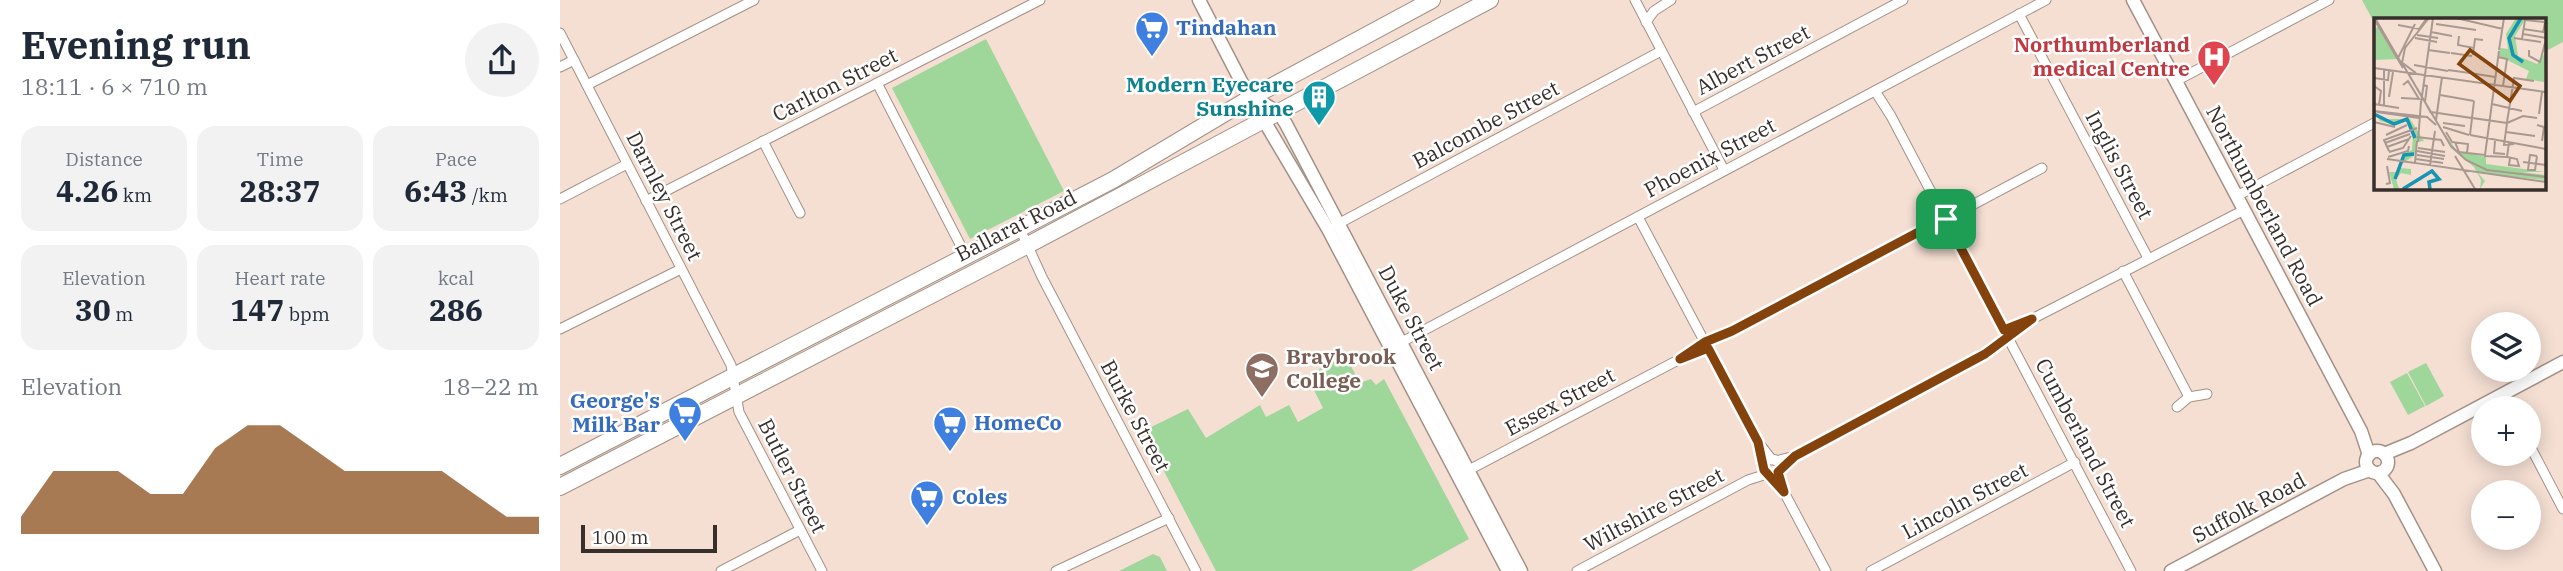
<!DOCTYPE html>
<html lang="en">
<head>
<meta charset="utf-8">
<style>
  :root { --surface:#fff; --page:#f2f2f3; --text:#1f2937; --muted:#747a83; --accent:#84430d }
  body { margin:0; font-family:"IBM Plex Serif",serif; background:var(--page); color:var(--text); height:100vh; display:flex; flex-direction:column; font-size:26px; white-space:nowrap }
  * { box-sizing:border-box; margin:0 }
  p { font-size:23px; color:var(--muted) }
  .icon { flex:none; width:38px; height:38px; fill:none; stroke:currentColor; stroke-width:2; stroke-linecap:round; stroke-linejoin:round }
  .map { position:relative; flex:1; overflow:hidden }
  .side { display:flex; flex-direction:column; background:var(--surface); width:560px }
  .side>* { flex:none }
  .fabs { position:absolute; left:1911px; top:312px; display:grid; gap:14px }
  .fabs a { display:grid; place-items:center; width:70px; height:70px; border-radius:50%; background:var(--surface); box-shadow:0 4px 18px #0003; font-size:35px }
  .scale { position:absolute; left:21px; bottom:18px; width:136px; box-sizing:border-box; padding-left:7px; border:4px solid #372f2b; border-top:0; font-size:19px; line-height:24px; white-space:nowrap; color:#372f2b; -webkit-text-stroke:5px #fff; paint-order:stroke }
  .pin { position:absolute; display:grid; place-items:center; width:60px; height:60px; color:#fff; margin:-30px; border-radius:14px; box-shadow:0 4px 10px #0006 }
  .round { display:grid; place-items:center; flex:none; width:74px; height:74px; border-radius:37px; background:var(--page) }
  .summary { display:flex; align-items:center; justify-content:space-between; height:119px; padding:0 21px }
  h1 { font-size:38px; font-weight:700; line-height:52px }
  .figures { display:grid; grid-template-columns:repeat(3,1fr); gap:10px; height:119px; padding:7px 21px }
  .figures div { display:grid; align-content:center; border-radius:18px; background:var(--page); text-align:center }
  .figures b { font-size:30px; font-weight:700 }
  .figures small { font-size:19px; font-weight:400 }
  .figures p { font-size:19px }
  .chart { height:196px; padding:14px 21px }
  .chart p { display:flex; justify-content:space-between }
  .chart svg { width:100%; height:126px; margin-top:7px; fill:var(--accent); opacity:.7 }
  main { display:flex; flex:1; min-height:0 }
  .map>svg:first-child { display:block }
  .green { fill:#9fd69a }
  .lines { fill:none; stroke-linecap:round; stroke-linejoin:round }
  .street-casing { stroke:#a49186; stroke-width:11 }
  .secondary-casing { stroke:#a49186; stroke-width:15 }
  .highway-casing { stroke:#a49186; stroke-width:18 }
  .street { stroke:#fff; stroke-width:9 }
  .secondary { stroke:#fff; stroke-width:12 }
  .highway { stroke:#fff; stroke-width:16 }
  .route-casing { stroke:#fff; stroke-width:14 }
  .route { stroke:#84430d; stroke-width:9 }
  .labels { text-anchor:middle; stroke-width:5; stroke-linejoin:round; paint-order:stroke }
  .shop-label { font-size:21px; font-weight:bold; fill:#366cbe; stroke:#fff; text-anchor:start }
  .health-label { font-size:21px; font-weight:bold; fill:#be3a42; stroke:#fff; text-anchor:end }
  .street-label { font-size:21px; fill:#372f2b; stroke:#fff }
  .culture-label { font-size:21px; font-weight:bold; fill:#0d838f; stroke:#fff; text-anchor:end }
  .education-label { font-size:21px; font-weight:bold; fill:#785e54; stroke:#fff; text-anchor:start }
  .inset-river { fill:none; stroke:#1794b2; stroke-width:3.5 }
  .inset-road { fill:none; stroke:#a99990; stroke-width:2 }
  .view { fill:#84430d; fill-opacity:0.15; stroke:#84430d; stroke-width:3.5 }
  .inset-edge { fill:none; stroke:#372f2b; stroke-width:3.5 }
</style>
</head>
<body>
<main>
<section class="side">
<div class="summary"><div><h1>Evening run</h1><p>18:11 · 6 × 710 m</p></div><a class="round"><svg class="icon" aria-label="share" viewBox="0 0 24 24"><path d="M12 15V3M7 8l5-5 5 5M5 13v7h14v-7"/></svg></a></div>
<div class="figures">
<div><p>Distance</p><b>4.26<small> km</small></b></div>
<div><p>Time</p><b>28:37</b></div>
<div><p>Pace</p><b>6:43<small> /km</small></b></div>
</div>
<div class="figures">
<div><p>Elevation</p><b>30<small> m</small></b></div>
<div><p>Heart rate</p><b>147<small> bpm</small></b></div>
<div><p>kcal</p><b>286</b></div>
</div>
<div class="chart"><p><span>Elevation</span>18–22 m</p>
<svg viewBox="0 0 160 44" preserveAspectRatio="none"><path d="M0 44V38L10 22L20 22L30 22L40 30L50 30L60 14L70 6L80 6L90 14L100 22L110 22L120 22L130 22L140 30L150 38L160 38V44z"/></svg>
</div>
</section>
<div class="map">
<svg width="2003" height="571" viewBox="0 0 2003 571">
  <rect width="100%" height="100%" fill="#f5dfd3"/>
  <g class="green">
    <polygon points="1802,0 2003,0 2003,42 1984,52 1984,19 1816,19 1816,26"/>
    <polygon points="426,39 504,191 410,239 332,88"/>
    <polygon points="785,355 800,383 811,379 816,385 824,379 909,539 851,571 656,571 583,431 628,409 646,438 700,405 706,417 729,405 738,422 763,408 747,376"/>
    <polygon points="1866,363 1884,396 1866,406 1848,372"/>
    <polygon points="1847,373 1865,406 1848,415 1830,382"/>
    <polygon points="593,554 600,557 607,571 559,571"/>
  </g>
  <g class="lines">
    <g class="street-casing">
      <g id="street">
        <polyline points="1075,0 1164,170"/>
        <polyline points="1459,14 1588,258"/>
        <polyline points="1086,22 1094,11 1111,0"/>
        <polyline points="0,33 171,365 179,412 262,571"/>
        <polyline points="0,67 14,60"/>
        <polyline points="1616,81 1769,0"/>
        <polyline points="317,83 406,256"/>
        <polyline points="27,85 194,0"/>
        <polyline points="1315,91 1331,116 1571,571"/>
        <polyline points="1133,112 1343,0"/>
        <polyline points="203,141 240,213"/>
        <polyline points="1677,196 1816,122"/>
        <polyline points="0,199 67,164"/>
        <polyline points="86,201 480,0"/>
        <polyline points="1078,217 1198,442 1212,460"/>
        <polyline points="1386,219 1482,168"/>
        <polyline points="776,225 1101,51"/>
        <polyline points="460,229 482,277 636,571"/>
        <polyline points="1563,271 1629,397"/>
        <polyline points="0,329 121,269"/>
        <polyline points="1444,329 1472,319 1684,210"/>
        <polyline points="838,344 1486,0"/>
        <polyline points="1942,395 1950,408"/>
        <polyline points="1617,407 1629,397 1647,394"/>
        <polyline points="1969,444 2003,509"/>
        <circle cx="1212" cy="467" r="8"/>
        <polyline points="1216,461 1235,456 1425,354 1472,319"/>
        <polyline points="905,472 1120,359 1145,342 1172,331 1385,218"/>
        <polyline points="1212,475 1224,492 1266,571"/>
        <polyline points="161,571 240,530"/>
        <polyline points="496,571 609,518"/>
        <polyline points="1017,571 1188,480 1207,474"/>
        <polyline points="1311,571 1515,462"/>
      </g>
    </g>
    <g class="secondary-casing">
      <g id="secondary">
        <polyline points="639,0 683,85 768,229 948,571"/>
        <polyline points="1573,0 1801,431 1809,455"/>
        <polyline points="693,97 719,113 726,124 961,571"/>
        <circle cx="1817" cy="462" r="11"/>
        <polyline points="1824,454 1851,443 2003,362"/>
        <polyline points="1818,473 1834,494 1875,571"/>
        <polyline points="1611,571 1784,479 1810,470"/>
      </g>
    </g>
    <g class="highway-casing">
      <g id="highway">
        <polyline points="0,466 553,180 692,97 872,0"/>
        <polyline points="0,487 468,245 930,0"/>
      </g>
    </g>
    <use href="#street" class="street"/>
    <use href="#secondary" class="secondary"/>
    <use href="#highway" class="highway"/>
  </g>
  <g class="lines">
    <g class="route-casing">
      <polygon id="route" points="1385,218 1444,330 1472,319 1425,354 1235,456 1218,472 1224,492 1204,470 1198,442 1148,348 1120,359 1145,342 1172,331"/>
    </g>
    <use href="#route" class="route"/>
  </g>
  <defs>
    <g id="supermarket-pin" transform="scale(1.75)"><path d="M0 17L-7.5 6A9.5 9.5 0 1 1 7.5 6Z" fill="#3f7fe0" stroke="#fff"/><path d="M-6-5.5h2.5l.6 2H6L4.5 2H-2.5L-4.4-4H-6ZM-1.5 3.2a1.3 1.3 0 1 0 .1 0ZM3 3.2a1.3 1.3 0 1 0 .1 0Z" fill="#fff"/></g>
    <g id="hospital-pin" transform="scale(1.75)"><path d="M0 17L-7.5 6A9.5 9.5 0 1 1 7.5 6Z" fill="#e0444e" stroke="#fff"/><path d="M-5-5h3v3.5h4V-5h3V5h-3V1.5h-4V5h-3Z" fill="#fff"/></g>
    <g id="building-pin" transform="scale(1.75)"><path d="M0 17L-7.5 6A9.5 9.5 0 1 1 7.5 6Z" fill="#0f9aa8" stroke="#fff"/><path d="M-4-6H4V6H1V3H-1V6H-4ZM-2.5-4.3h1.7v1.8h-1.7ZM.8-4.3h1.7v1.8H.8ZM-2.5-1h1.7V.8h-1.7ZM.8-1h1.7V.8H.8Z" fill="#fff"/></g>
    <g id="school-pin" transform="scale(1.75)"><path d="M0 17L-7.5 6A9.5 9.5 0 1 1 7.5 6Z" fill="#8d6e63" stroke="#fff"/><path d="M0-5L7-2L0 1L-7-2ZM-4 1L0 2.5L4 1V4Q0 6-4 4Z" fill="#fff"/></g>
  </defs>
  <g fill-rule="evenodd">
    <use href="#supermarket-pin" x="592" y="28"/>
    <use href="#hospital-pin" x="1654" y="57"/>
    <use href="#building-pin" x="759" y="97"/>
    <use href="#school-pin" x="702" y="369"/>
    <use href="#supermarket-pin" x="125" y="413"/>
    <use href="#supermarket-pin" x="390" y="423"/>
    <use href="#supermarket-pin" x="367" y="497"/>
  </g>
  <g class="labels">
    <g class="shop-label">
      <text x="616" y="35">Tindahan</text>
      <text x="100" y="408" text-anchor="end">George's<tspan x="100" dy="24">Milk Bar</tspan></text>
      <text x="414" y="430">HomeCo</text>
      <text x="392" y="504">Coles</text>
    </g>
    <g class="health-label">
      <text x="1630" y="52">Northumberland<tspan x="1630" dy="24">medical Centre</tspan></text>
    </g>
    <g class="street-label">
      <text transform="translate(1193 60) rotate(-28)" y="7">Albert Street</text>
      <text transform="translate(275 85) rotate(-27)" y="7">Carlton Street</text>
      <text transform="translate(926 125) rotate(-28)" y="7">Balcombe Street</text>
      <text transform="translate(1150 158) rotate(-28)" y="7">Phoenix Street</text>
      <text transform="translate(1559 165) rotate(62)" y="7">Inglis Street</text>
      <text transform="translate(104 196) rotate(63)" y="7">Darnley Street</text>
      <text transform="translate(1704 206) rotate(62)" y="7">Northumberland Road</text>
      <text transform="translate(456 226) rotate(-27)" y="7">Ballarat Road</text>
      <text transform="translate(851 318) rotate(62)" y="7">Duke Street</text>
      <text transform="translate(1000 402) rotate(-28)" y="7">Essex Street</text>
      <text transform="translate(575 416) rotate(62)" y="7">Burke Street</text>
      <text transform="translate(1525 443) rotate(62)" y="7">Cumberland Street</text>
      <text transform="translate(232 476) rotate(63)" y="7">Butler Street</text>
      <text transform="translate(1405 501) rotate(-28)" y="7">Lincoln Street</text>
      <text transform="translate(1689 508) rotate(-28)" y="7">Suffolk Road</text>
      <text transform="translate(1094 510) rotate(-28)" y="7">Wiltshire Street</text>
    </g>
    <g class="culture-label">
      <text x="734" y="92">Modern Eyecare<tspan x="734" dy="24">Sunshine</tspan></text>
    </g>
    <g class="education-label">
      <text x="726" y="364">Braybrook<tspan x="726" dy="24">College</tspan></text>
    </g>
  </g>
  <g transform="translate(1814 18)">
    <rect width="172" height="172" fill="#f5dfd3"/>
    <path d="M142 0H152L141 18 144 38 163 46 171 35 170 64 152 61 155 53 125 38 126 30 134 31 132 16ZM4 9 23 41 0 42V11ZM0 93 7 101H36L50 123 44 124 40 138 27 146 26 150 37 151V157L27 155 22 161 25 171H20L15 154H24L29 136 38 132 39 115 33 102 22 107 6 103ZM68 112 83 133 112 139V146L171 154H148L171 157V162L104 155 111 163 106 171 107 162 100 149 77 130Z" fill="#9fd69a"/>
    <path class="inset-river" d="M147 0 135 20 139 37 149 44M0 96 20 106 33 101 41 120M21 161 30 137 40 136M29 171 58 153 65 161 55 164 56 171"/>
    <path class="inset-road" d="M1 0 26 43 42 55M55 0 31 30 28 45 77 128 92 142 113 152 172 159M82 0 129 11M0 1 29 50M62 6 102 12M24 7 45 11 53 0M149 11 169 14 171 5M57 14 78 18M149 16 172 20M43 17 64 20M85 18 84 27 100 30M41 20 63 24M140 20 167 24M148 21 151 2 170 4M54 32 76 35M125 32 130 0M155 32V38L166 44 171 25M77 35 98 38M99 37 101 21 109 22M124 39 133 41 129 68M24 40 41 6M40 47 74 53M0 50 172 74M10 52V88M74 52 96 55M96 55 121 59M0 60 14 62 15 53M49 67 53 68 51 84 57 95M0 68 7 73 5 87M66 77 100 83M15 79 19 54M27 80 45 81 34 63 29 67M47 85 59 0M0 86 25 90M118 86 148 93M0 93 53 99 62 107M3 94 45 100M57 94 98 100 100 83M165 96 168 74M62 102 68 59M0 104 21 109M133 104 140 60 160 63M69 105 91 108M133 105 130 127 140 126M133 105 149 98 163 100M163 107 170 109 168 123M69 109 95 117M72 114 78 124 94 126 93 135M132 114 161 118M12 117 33 107M96 117 172 131M96 117 98 100 133 105M43 119 67 122 70 128M43 123 41 145 172 164M121 123 120 135 131 136M44 124 47 83M81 124 85 134 111 137M11 125 36 116M13 129 35 121M44 130 71 134M15 133 10 122 43 110M43 133 71 138M15 134 29 130 37 118M43 137 70 141M111 137 125 33M81 138 101 171M110 138 133 139 135 125M163 138 156 137 154 152H161L163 138M14 139 34 133 35 128M133 139 143 141 145 148 135 147 136 140M13 141 41 145M42 141 69 145M149 144 172 147M56 147 61 113M12 166 16 165 13 148"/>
    <path class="view" d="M96 32 146 68 136 83 85 46Z"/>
    <rect width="172" height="172" class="inset-edge"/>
  </g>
</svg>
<div class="fabs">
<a><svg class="icon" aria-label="layers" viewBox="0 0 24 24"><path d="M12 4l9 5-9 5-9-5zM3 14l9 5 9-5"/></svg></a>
<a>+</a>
<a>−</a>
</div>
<div class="scale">100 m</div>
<div class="pin" style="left:1386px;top:219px;background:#1e9e55"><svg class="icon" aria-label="arrive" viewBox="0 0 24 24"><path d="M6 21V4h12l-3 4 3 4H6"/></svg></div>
</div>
</main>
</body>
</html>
